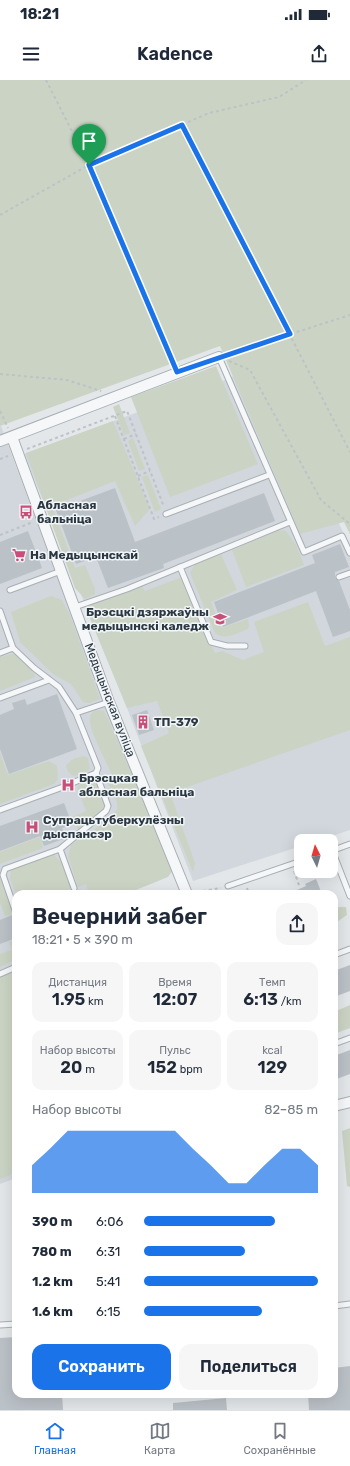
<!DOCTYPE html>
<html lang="ru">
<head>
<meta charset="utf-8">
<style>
  :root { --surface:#fff; --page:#f6f6f7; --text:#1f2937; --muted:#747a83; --line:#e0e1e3; --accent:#1a73e8 }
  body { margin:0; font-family:Rubik,sans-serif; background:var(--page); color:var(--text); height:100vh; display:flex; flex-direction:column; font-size:15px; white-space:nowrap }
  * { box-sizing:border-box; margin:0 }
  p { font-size:13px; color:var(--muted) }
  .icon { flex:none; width:22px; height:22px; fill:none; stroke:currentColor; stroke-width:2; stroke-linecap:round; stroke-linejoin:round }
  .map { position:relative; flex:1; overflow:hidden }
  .details { position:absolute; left:12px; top:810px; width:326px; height:508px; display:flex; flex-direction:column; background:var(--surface); border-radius:12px; box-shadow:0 4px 16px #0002 }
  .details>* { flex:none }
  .needle { width:26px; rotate:355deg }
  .tools { position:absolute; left:294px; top:754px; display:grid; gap:8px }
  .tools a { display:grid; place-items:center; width:44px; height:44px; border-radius:8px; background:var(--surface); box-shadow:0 4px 16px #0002; font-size:20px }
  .pin { position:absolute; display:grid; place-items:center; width:34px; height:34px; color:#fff; margin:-41px -17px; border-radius:50% 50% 50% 0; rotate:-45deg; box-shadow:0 0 4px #0007 }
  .pin .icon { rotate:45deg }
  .round { display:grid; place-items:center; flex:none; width:42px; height:42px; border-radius:12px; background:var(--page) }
  .overview { display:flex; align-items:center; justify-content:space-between; height:68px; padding:0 20px }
  h1 { font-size:22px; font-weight:600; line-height:30px }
  .figures { display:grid; grid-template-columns:repeat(3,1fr); gap:6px; height:68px; padding:4px 20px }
  .figures div { display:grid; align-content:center; border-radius:10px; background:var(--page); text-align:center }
  .figures b { font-size:17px; font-weight:600 }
  .figures small { font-size:11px; font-weight:400 }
  .figures p { font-size:11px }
  .chart { height:112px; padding:8px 20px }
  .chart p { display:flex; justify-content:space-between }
  .chart svg { width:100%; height:72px; margin-top:4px; fill:var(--accent); opacity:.7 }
  .action { display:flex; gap:8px; margin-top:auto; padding:8px 20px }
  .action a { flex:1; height:46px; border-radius:12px; background:var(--accent); color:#fff; font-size:16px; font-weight:600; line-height:46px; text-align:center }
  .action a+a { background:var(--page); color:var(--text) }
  ul { padding:0 20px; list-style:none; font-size:13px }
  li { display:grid; grid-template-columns:64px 48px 1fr; align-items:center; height:30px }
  li i { height:10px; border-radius:5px; background:var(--accent) }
  .status { display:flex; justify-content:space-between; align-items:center; height:28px; padding:0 20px; background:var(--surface); direction:ltr }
  .status svg { height:11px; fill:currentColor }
  header { display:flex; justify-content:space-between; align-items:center; height:52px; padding:0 20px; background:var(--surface); font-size:18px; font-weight:600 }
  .tab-bar { display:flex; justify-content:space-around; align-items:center; height:56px; border-top:1px solid var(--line); background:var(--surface); font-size:11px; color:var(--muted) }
  .tab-bar a { display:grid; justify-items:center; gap:2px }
  .tab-bar .active { color:var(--accent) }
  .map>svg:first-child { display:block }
  .built { fill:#d1d7dc }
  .green { fill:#cbd4c4 }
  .building { fill:#bac1c7 }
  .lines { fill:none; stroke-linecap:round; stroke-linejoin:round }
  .service-casing { stroke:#a8afb4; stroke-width:7 }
  .minor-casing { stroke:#a8afb4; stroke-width:12 }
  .path { stroke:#bcc2c6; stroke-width:2; stroke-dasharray:3 3; stroke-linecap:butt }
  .service { stroke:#f5f7f9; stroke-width:5 }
  .minor { stroke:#f5f7f9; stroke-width:10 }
  .route-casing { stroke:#fff; stroke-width:8 }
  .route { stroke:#1a73e8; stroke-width:5 }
  .labels { text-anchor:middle; stroke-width:3; stroke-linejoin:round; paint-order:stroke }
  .poi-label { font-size:12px; font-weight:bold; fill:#2b3842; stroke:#f2f6f8; text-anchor:start }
  .street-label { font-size:12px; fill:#2b3842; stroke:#f2f6f8 }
</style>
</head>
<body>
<div class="status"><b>18:21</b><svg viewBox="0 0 49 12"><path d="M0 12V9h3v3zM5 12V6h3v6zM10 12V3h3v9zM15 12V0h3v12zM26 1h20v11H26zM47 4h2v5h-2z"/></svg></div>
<header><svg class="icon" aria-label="menu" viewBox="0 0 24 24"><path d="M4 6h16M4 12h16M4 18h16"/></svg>Kadence<svg class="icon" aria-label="share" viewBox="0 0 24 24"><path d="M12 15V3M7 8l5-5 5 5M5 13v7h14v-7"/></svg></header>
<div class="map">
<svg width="350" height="1330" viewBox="0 0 350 1330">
  <rect width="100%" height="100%" fill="#e3e7ea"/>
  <g class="built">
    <polygon points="263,282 350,467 350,750 316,761 301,761 301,766 193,801 127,628 24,374 225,300"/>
    <polygon points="0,346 1,346 104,623 170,786 102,814 16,814 16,1098 0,1104"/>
  </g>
  <g class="green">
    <polygon points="0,0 350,0 350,454 344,442 300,454 220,266 0,346"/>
    <polygon points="216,286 258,384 170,417 131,317"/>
    <polygon points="119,324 130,353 124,355 113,327"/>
    <polygon points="113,341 150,429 135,446 115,401 52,426 75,488 85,485 95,509 95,514 85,519 75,508 26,373"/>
    <polygon points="133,358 145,389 139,391 128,361"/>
    <polygon points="148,395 161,429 155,432 142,397"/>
    <polygon points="278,450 286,451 296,465 304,485 246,507 232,470"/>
    <path d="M221 474 237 510 211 522 221 548 248 539 249 546 248 549C237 553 225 561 215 553L190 493 195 484Z"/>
    <polygon points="182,497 183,504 215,573 222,571 243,580 264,572 254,542 308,522 325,566 350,557 350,650 170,713 195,783 193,792 141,666 169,653 157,621 127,628 84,524 91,524 142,506 145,511"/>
    <polygon points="51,516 62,520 70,535 100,619 90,623 83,622 71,604 53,594 20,562 11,532"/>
    <polygon points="16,573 31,584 35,597 0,611 0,577"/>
    <path d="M96 630 104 631 108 639 173 790 168 797 126 814H89L86 804 78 807 68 776 71 765C81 757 114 739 117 729 119 722 111 709 108 703L113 697C108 685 87 647 90 637 91 633 93 632 96 630Z"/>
    <polygon points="0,673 8,695 49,681 57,686 58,699 54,704 0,724"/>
    <path d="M83 676 88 678 90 689 85 693 74 696C68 693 67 691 66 685L73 679Z"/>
    <polygon points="92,698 99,700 106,728 78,750 72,737 86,731 77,708 82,702"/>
    <polygon points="40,757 43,768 0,784 0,772"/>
    <path d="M48 773C63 776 66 796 71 809L65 812V814L16 815 10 799 11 789Z"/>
    <polygon points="0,792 16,836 16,844 12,834 5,836 0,823"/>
    <polygon points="334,827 346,827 347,835 334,844"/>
    <polygon points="16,859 16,879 0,887 0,874 12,870 9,862"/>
    <polygon points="16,889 16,1093 0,1099 0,896"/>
    <polygon points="350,925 350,948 334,954 334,932"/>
    <polygon points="350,1048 350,1107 347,1106 342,1051"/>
  </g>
  <g class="building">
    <polygon points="115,408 135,462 264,413 275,441 163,484 164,488 108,508 96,477 76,484 56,430"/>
    <polygon points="28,451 42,488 0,504 0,462"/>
    <polygon points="340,464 349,487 335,492 335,498 339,501 350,530 350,551 333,557 316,511 223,547 214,522 315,483 312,475"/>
    <polygon points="57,614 77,669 9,694 0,669 0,635 14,629 12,623 25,619 27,625"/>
    <polygon points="147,630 154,650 139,655 132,635"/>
    <polygon points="64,723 70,739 63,742 65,747 62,748 66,758 44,766 40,756 0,771 0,746"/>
    <polygon points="316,799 322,814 288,814 306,806 305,804"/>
    <polygon points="12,835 16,846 16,858 0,864 0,840"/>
    <polygon points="350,885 350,911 334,917 334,891"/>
    <polygon points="350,970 350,994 334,1000 334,976"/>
    <polygon points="16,1257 16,1314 62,1314 63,1330 0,1330 0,1258"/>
    <polygon points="350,1286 350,1330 309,1330 308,1314 334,1314 334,1288"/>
    <polygon points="226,1318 227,1330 173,1330 173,1323"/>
  </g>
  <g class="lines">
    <g class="service-casing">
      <g id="service">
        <polyline points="219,277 304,472 342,456 350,473"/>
        <polyline points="166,434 269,395"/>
        <polyline points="180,487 211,562 227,566 245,566"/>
        <polyline points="339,497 350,493"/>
        <polyline points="10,510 61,491"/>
        <polyline points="75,527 127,509 290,442"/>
        <polyline points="0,531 13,568"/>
        <polyline points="0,573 13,568 34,588 59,607 76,633 109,622"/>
        <polyline points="0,618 49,600"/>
        <polyline points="0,730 63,707 96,693 98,688 76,633"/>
        <polyline points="60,769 74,808"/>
        <polyline points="332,770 350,816"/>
        <polyline points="331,771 350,764"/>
        <polyline points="228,806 301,781"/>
        <polyline points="16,833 3,795 5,789 60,769 106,731 108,726 96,693"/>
        <polyline points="334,875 350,869"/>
        <polyline points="0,894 16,887"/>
        <polyline points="334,964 350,958"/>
        <polyline points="334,1226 350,1224"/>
        <polyline points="0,1245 16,1244"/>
      </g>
    </g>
    <g class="minor-casing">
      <g id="minor">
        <polyline points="12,357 109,622 187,814"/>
        <polyline points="0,361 219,277"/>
        <polyline points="334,1026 350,1022"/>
      </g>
    </g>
    <g class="path">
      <polyline points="46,0 89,85 173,283"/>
      <polyline points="182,45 350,372"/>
      <polyline points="0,135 89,85 209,33 279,17 306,0"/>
      <polyline points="228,274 350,235"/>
      <polyline points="229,281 250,290 321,420 350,444"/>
      <polyline points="0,294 67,300 101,311"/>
      <polyline points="0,331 8,348"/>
      <polyline points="115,336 154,439 159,437"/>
      <polyline points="124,359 136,354"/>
      <polyline points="27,369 127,331 164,427"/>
      <polyline points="0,379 8,376"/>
      <polyline points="138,396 150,391"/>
      <polyline points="0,455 33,442"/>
      <polyline points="294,791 300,808"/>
      <polyline points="247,808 249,814"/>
      <polyline points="197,812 221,808"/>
    </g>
    <use href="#service" class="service"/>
    <use href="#minor" class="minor"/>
  </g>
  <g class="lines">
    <g class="route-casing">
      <polygon id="route" points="182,45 290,254 177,292 89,85"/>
    </g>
    <use href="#route" class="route"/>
  </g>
  <defs>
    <g id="bus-bare" transform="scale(1.08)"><path d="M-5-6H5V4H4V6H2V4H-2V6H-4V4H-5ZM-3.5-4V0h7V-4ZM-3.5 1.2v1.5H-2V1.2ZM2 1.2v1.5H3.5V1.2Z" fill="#c84f77" stroke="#f2f6f8" stroke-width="2.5" paint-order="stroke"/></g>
    <g id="supermarket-bare" transform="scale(1.08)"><path d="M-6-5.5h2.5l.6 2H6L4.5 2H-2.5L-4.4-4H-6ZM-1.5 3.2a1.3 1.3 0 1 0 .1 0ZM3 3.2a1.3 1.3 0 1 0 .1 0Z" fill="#c84f77" stroke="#f2f6f8" stroke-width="2.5" paint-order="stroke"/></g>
    <g id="university-bare" transform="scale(1.08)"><path d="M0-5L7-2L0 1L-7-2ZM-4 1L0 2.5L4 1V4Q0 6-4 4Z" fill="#c84f77" stroke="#f2f6f8" stroke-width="2.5" paint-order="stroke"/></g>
    <g id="building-bare" transform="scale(1.08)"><path d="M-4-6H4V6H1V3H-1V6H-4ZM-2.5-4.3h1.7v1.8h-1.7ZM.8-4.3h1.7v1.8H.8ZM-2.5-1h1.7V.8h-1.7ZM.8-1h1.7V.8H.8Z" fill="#c84f77" stroke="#f2f6f8" stroke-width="2.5" paint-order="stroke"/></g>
    <g id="hospital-bare" transform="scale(1.08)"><path d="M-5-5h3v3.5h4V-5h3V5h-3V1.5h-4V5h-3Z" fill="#c84f77" stroke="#f2f6f8" stroke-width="2.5" paint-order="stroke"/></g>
  </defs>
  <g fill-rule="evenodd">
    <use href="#bus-bare" x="26" y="432"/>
    <use href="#supermarket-bare" x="19" y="475"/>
    <use href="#university-bare" x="220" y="539"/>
    <use href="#building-bare" x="143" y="642"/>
    <use href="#hospital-bare" x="68" y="705"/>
    <use href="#hospital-bare" x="32" y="747"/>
  </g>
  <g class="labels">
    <g class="poi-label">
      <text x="37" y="429">Абласная<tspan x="37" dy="14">бальніца</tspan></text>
      <text x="30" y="479">На Медыцынскай</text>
      <text x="209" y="536" text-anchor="end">Брэсцкі дзяржаўны<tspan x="209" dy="14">медыцынскі каледж</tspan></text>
      <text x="154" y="646">ТП-379</text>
      <text x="79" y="702">Брэсцкая<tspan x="79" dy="14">абласная бальніца</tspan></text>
      <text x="43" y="744">Супрацьтуберкулёзны<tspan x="43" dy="14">дыспансэр</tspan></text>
    </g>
    <g class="street-label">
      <text transform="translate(110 620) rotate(69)" y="4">Медыцынская вуліца</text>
    </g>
  </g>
</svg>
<div class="tools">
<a><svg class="needle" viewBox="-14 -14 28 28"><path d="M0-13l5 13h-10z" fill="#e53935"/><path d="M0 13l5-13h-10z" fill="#747a83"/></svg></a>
</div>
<div class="pin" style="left:89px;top:85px;background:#1e9e55"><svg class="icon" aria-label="arrive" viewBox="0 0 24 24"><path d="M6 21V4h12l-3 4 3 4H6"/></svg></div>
<section class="details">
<div class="overview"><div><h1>Вечерний забег</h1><p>18:21 · 5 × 390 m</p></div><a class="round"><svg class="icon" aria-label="share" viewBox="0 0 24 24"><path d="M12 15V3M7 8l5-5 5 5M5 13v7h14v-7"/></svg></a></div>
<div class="figures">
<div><p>Дистанция</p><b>1.95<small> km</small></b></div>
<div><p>Время</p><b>12:07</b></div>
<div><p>Темп</p><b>6:13<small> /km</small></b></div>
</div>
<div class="figures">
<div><p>Набор высоты</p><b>20<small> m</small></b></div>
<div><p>Пульс</p><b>152<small> bpm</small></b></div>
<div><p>kcal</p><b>129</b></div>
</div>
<div class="chart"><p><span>Набор высоты</span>82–85 m</p>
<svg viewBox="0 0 160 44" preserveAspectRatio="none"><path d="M0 44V27L10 17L20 6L30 6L40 6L50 6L60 6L70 6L80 6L90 17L100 27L110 38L120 38L130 27L140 17L150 17L160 27V44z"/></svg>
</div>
<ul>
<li><b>390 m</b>6:06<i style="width:75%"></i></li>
<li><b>780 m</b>6:31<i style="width:58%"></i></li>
<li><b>1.2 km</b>5:41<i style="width:100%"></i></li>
<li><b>1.6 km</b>6:15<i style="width:68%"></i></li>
</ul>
<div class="action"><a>Сохранить</a><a>Поделиться</a></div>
</section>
</div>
<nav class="tab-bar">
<a class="active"><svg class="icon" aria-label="home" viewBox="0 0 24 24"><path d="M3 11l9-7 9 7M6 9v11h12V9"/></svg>Главная</a>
<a><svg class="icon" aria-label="map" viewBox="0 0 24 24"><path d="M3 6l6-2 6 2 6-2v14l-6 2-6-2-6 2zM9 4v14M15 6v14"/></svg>Карта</a>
<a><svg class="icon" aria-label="saved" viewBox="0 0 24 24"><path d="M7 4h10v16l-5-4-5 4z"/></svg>Сохранённые</a>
</nav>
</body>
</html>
